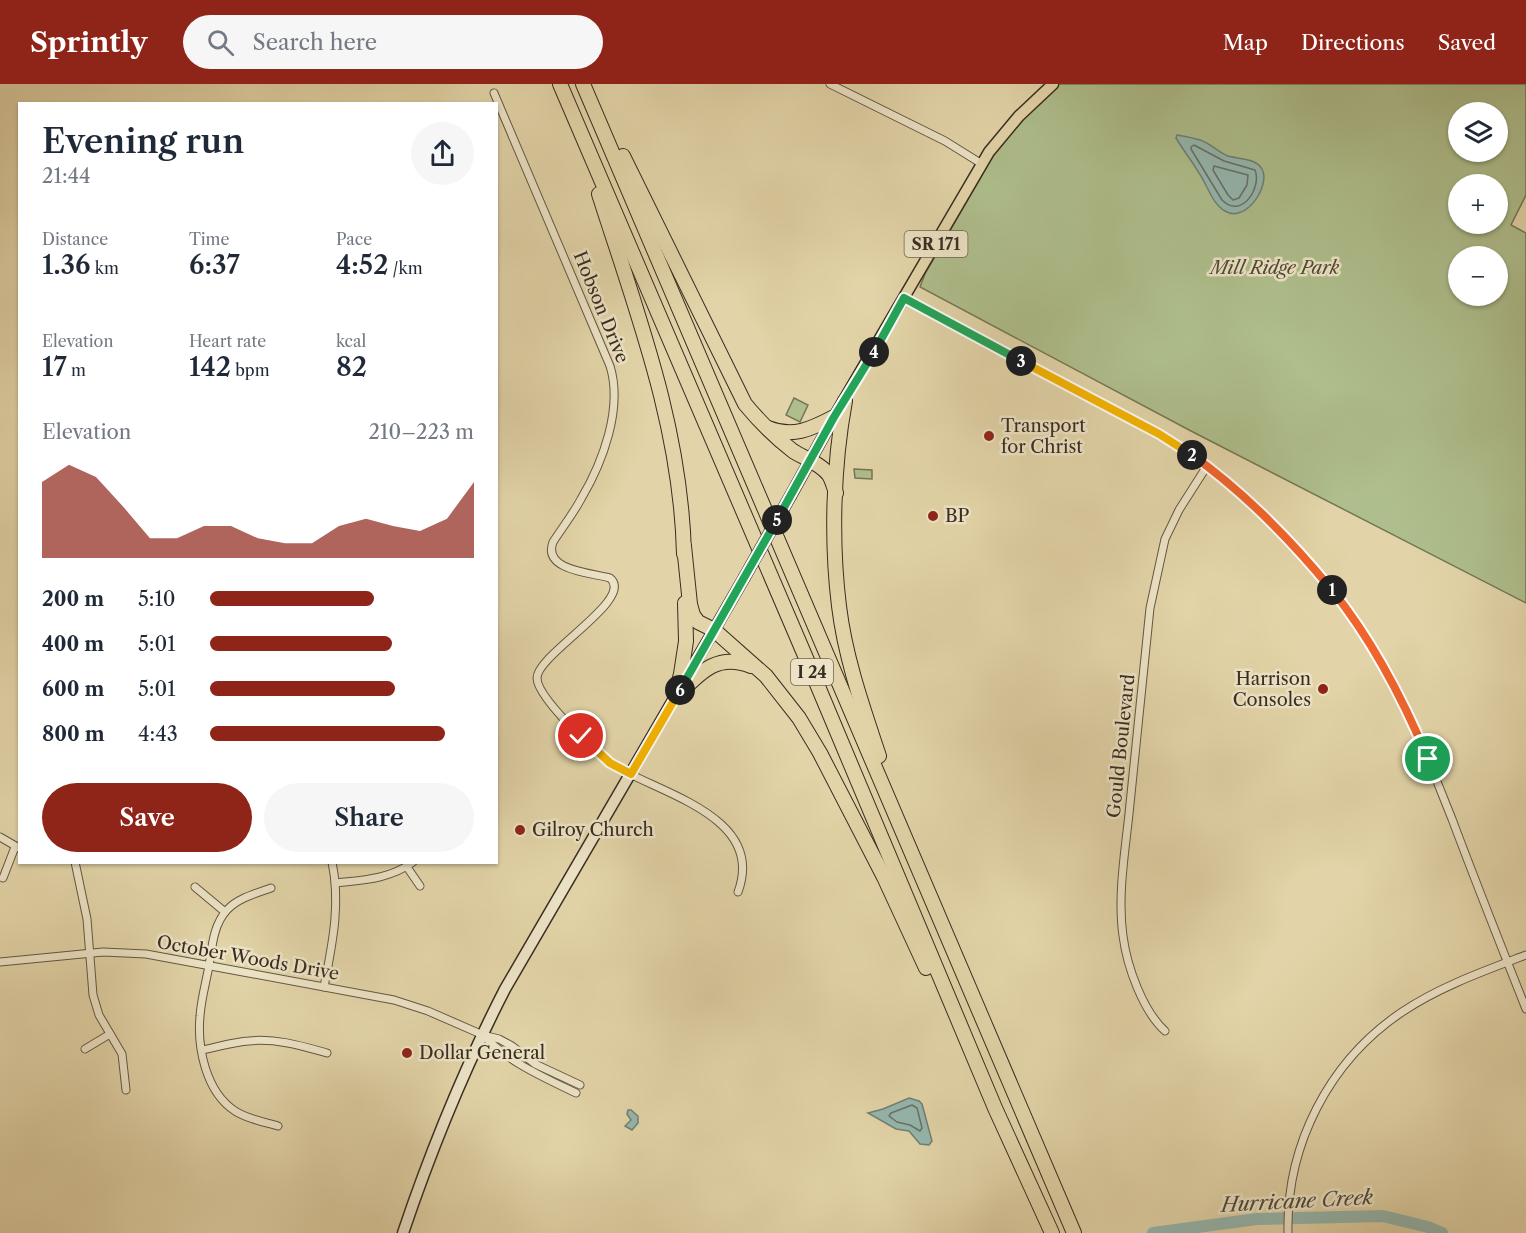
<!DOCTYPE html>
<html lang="en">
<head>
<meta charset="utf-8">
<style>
  :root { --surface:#fff; --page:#f6f6f7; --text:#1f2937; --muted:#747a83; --accent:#8f2418 }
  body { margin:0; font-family:"Libre Caslon Text",serif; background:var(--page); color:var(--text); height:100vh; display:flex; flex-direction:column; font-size:22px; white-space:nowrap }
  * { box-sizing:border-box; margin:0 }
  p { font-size:20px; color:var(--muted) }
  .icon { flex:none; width:33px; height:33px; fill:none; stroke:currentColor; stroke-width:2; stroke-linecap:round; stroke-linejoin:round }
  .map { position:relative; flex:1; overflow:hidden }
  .sheet { position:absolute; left:18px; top:18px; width:480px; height:762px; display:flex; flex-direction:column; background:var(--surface); border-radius:0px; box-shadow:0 2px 4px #0004 }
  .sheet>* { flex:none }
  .fabs { position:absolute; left:1448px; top:18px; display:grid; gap:12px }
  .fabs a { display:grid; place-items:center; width:60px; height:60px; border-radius:50%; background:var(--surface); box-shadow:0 2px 4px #0004; font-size:30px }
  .pin { position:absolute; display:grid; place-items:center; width:51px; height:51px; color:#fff; margin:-26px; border:3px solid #fff; border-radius:50%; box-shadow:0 2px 6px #0007 }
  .km { position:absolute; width:30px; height:30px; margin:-15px; border-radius:50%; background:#222; color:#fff; font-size:16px; line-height:30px; text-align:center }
  .round { display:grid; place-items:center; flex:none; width:63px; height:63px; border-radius:32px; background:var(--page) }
  .headline { display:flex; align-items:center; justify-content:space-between; height:102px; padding:0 24px }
  h1 { font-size:33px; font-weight:600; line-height:45px }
  .figures { display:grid; grid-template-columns:repeat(3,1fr); gap:9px; height:102px; padding:6px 24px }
  .figures div { display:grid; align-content:center }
  .figures b { font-size:26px; font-weight:600 }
  .figures small { font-size:16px; font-weight:400 }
  .figures p { font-size:16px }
  .chart { height:168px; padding:12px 24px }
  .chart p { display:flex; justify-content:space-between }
  .chart svg { width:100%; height:108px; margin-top:6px; fill:var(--accent); opacity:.7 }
  .cta { display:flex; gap:12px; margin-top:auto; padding:12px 24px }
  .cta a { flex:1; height:69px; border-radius:36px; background:var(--accent); color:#fff; font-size:24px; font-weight:600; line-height:69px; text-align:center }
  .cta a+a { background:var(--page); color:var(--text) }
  ul { padding:0 24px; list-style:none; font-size:20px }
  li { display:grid; grid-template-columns:96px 72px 1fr; align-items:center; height:45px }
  li i { height:15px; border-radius:8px; background:var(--accent) }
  header { display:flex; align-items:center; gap:36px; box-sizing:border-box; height:84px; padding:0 30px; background:var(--accent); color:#fff }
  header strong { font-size:28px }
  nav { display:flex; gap:33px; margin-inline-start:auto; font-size:21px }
  .search { width:420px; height:54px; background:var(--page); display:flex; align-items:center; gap:15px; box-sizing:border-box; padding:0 21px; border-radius:33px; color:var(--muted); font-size:22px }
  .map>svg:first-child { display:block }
  .green { fill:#aebe8c; stroke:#747656; stroke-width:1.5; fill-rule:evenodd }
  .water { fill:#95b7ae; stroke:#708076; stroke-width:1.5 }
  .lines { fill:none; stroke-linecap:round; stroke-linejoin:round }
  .shore { stroke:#677268; stroke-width:1.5 }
  .river { stroke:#95b7ae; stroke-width:12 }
  .street-casing { stroke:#635743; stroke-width:9 }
  .secondary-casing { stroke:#392d21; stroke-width:13 }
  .primary-casing { stroke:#392d21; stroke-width:13 }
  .highway-casing { stroke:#392d21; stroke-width:16 }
  .street { stroke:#ece3c6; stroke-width:7 }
  .secondary { stroke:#ece3c6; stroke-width:10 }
  .primary { stroke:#e2d4a8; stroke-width:10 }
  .highway { stroke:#e2d4a8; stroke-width:14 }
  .primary-bridge-casing { stroke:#392d21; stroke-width:13; stroke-linecap:butt }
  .primary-bridge { stroke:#e2d4a8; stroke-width:10 }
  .split-1-casing { stroke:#fff; stroke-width:12 }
  .split-2-casing { stroke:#fff; stroke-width:12 }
  .split-3-casing { stroke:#fff; stroke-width:12 }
  .split-4-casing { stroke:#fff; stroke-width:12 }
  .split-5-casing { stroke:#fff; stroke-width:12 }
  .split-6-casing { stroke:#fff; stroke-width:12 }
  .split-7-casing { stroke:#fff; stroke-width:12 }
  .split-1 { stroke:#f0652b; stroke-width:8 }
  .split-2 { stroke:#f0652b; stroke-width:8 }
  .split-3 { stroke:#f5b400; stroke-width:8 }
  .split-4 { stroke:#22a559; stroke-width:8 }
  .split-5 { stroke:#22a559; stroke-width:8 }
  .split-6 { stroke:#22a559; stroke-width:8 }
  .split-7 { stroke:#f5b400; stroke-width:8 }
  .poi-dot { fill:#8f2418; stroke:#ece3c6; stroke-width:2 }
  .labels { text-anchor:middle; stroke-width:5; stroke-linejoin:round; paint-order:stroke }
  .shield { fill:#ece3c6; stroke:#6f6452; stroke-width:1.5 }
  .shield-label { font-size:16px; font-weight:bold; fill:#392d21 }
  .park-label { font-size:18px; font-style:italic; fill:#504a36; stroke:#ece3c6 }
  .street-label { font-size:18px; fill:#392d21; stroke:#ece3c6 }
  .poi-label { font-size:18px; fill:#392d21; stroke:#ece3c6; text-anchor:start }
  .water-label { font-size:20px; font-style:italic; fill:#4b493d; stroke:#ece3c6 }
</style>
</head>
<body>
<header>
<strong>Sprintly</strong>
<div class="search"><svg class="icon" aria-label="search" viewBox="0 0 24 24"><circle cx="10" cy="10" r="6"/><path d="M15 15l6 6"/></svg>Search here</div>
<nav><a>Map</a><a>Directions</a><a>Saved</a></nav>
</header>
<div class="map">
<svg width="1526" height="1149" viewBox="0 0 1526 1149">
  <rect width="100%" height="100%" fill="#e2d4a8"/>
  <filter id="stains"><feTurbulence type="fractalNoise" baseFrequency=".00333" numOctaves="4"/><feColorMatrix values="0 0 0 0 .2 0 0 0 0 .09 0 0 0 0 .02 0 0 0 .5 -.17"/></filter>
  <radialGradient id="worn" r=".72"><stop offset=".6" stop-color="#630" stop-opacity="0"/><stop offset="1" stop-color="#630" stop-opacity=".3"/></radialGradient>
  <g class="green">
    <path d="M1045 0H1526V111L1511 141 1526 149V519L1191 347 920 203 925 190 1000 60 1040 16ZM1458 28H1497V68H1458ZM1458 100H1497V140H1458ZM1458 172H1497V212H1458Z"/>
    <polygon points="794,314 808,321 800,338 786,331"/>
    <polygon points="854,385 872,386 872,395 855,394"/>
  </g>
  <g class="water">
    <path d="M1177 51C1184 52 1193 54 1200 56 1210 59 1218 68 1228 72 1238 75 1256 74 1262 85 1271 101 1246 140 1225 127 1212 120 1207 100 1199 89 1192 77 1183 66 1176 54Z"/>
    <polygon points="909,1014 919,1017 922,1020 932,1057 929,1061 920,1060 909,1047 896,1045 868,1029 883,1025"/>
    <polygon points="628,1026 631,1026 638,1032 638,1039 632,1046 625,1042 631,1036 627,1030"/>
  </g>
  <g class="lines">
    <g class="shore">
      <path d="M1194 61 1224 77 1255 86C1262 103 1242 136 1222 116L1191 65V63Z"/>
      <polygon points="1214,82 1248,91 1247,101 1239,114 1233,116 1228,111 1213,86"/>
      <polygon points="912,1021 917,1024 922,1044 920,1047 910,1041 897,1038 889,1032 891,1029"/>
    </g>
    <polyline class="river" points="1153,1149 1257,1135 1383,1132 1428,1143 1442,1149"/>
    <g class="street-casing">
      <g id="street">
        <polyline points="830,0 945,57 982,80"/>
        <path d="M494 9 610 282C623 324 603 378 581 415 573 430 562 444 553 458 542 487 593 489 610 494 636 515 537 570 537 594 537 609 569 641 580 652 590 662 602 674 615 682 661 710 766 733 738 808"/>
        <path d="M904 214 1181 363C1266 425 1342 504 1392 597 1416 642 1433 688 1452 735 1476 799 1501 862 1526 925"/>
        <polyline points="0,753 19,764"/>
        <polyline points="75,778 87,835 93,911 99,931 122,970 126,1006"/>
        <polyline points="407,783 420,802"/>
        <polyline points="3,794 15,763"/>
        <path d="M336 799C363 796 390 795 413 778"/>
        <polyline points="195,803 225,828"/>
        <path d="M271 804C257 809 238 814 227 826 212 842 212 867 208 887 205 902 201 917 200 932 197 964 206 1008 235 1027 247 1035 264 1038 278 1042"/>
        <polyline points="0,878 103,868 146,870 394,916 428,927 483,951 499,955 512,962 535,980 580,1001"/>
        <path d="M324 903C332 861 341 821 332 778"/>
        <path d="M1165 947C1143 927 1127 883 1123 852 1117 809 1126 763 1130 720 1137 655 1143 589 1150 524L1165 455 1179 426 1207 382"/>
        <path d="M483 951C508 978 543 993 576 1009"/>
        <polyline points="85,965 110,950"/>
        <path d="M202 966C218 963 233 958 249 957 276 954 302 962 327 969"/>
        <path d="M1288 1149C1286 1061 1329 977 1402 928 1439 903 1484 887 1526 871"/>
      </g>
    </g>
    <g class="secondary-casing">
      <path id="secondary" d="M403 1149C431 1066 465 983 505 905L714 546"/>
    </g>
    <g class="primary-casing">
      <g id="primary">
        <polyline points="791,411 834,333 989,68 1019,32 1053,0"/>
        <polyline points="714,546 744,494"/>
      </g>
    </g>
    <g class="highway-casing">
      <g id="highway">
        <polyline points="560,0 809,581 995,1024 1052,1149"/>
        <polyline points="583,0 1074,1149"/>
        <path d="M623 72 745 320C759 337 775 353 793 367 804 374 821 380 829 391 832 396 834 403 836 409"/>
        <path d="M599 110C637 229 681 343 684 470"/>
        <path d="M845 317C833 382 831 457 839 522 845 573 863 624 879 672"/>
        <path d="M768 344C793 354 811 345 834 333"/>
        <polyline points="684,462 690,520 693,531 698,538 714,546 766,592 799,634 820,669 884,793 926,884"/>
        <path d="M676 613C699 590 716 568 751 582"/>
        <polyline points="675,614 681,590 686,557 685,519"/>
      </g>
    </g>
    <use href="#street" class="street"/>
    <use href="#secondary" class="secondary"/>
    <use href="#primary" class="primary"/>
    <use href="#highway" class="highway"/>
    <g class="primary-bridge-casing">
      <polyline id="primary-bridge" points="744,494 791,411"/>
    </g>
    <use href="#primary-bridge" class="primary-bridge"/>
  </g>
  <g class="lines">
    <g class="split-1-casing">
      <path id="split-1" d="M1332 506C1373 557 1403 615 1428 675"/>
    </g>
    <g class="split-2-casing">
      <path id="split-2" d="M1192 371C1245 409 1291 456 1332 506"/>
    </g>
    <g class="split-3-casing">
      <polyline id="split-3" points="1021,277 1159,350 1192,371"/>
    </g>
    <g class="split-4-casing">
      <polyline id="split-4" points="874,268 904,214 1021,277"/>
    </g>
    <g class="split-5-casing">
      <polyline id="split-5" points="777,436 834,333 874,268"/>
    </g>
    <g class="split-6-casing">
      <polyline id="split-6" points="680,606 777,436"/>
    </g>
    <g class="split-7-casing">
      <polyline id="split-7" points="581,652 610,679 631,690 680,606"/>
    </g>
    <use href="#split-1" class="split-1"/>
    <use href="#split-2" class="split-2"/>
    <use href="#split-3" class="split-3"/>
    <use href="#split-4" class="split-4"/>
    <use href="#split-5" class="split-5"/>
    <use href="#split-6" class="split-6"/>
    <use href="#split-7" class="split-7"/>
  </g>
  <g class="poi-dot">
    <circle cx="989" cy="352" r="6"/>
    <circle cx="933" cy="432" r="6"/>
    <circle cx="1323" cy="605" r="6"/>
    <circle cx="520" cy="746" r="6"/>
    <circle cx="407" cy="969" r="6"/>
  </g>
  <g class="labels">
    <g class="shield">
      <rect x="904.5" y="147" width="63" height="26" rx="4.5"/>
      <rect x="791" y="575" width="42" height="26" rx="4.5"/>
    </g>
    <g class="shield-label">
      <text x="936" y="166">SR 171</text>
      <text x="812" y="594">I 24</text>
    </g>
    <g class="park-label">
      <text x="1275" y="190">Mill Ridge Park</text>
    </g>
    <g class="street-label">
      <text transform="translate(601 223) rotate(68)" y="6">Hobson Drive</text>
      <text transform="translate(1121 662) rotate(-84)" y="6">Gould Boulevard</text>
      <text transform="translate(248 874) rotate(10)" y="6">October Woods Drive</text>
    </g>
    <g class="poi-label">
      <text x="1001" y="348">Transport<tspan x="1001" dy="21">for Christ</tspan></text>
      <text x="945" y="438">BP</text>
      <text x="1311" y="601" text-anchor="end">Harrison<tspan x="1311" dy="21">Consoles</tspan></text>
      <text x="532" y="752">Gilroy Church</text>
      <text x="419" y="975">Dollar General</text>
    </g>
    <g class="water-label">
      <text transform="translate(1297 1117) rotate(-3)" y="7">Hurricane Creek</text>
    </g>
  </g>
  <rect width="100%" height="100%" filter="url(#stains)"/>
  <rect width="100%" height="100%" fill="url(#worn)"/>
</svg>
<div class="fabs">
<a><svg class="icon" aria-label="layers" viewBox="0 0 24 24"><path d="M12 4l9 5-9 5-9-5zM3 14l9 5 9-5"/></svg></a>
<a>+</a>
<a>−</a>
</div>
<div class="pin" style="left:1428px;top:675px;background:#1e9e55"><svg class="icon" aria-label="arrive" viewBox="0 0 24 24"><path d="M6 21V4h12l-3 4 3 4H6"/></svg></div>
<div class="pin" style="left:581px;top:652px;background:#d93025"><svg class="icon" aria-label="check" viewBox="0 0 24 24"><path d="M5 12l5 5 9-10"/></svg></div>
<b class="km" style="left:1332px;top:506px">1</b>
<b class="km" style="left:1192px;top:371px">2</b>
<b class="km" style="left:1021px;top:277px">3</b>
<b class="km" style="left:874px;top:268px">4</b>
<b class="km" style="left:777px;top:436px">5</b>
<b class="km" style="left:680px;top:606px">6</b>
<section class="sheet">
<div class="headline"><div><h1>Evening run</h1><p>21:44</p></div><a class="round"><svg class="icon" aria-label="share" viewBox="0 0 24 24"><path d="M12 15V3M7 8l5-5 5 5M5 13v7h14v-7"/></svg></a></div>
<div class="figures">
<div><p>Distance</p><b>1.36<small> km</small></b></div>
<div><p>Time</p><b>6:37</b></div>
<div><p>Pace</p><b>4:52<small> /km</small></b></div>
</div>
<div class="figures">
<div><p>Elevation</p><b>17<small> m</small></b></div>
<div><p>Heart rate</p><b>142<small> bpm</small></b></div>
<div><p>kcal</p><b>82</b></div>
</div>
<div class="chart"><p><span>Elevation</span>210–223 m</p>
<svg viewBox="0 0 160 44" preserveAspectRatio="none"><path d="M0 44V13L10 6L20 11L30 23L40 36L50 36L60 31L70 31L80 36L90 38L100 38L110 31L120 28L130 31L140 33L150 28L160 13V44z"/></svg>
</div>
<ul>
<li><b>200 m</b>5:10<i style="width:62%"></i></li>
<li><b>400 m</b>5:01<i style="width:69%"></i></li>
<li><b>600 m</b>5:01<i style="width:70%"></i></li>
<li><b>800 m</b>4:43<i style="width:89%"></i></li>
</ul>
<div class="cta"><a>Save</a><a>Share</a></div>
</section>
</div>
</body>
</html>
